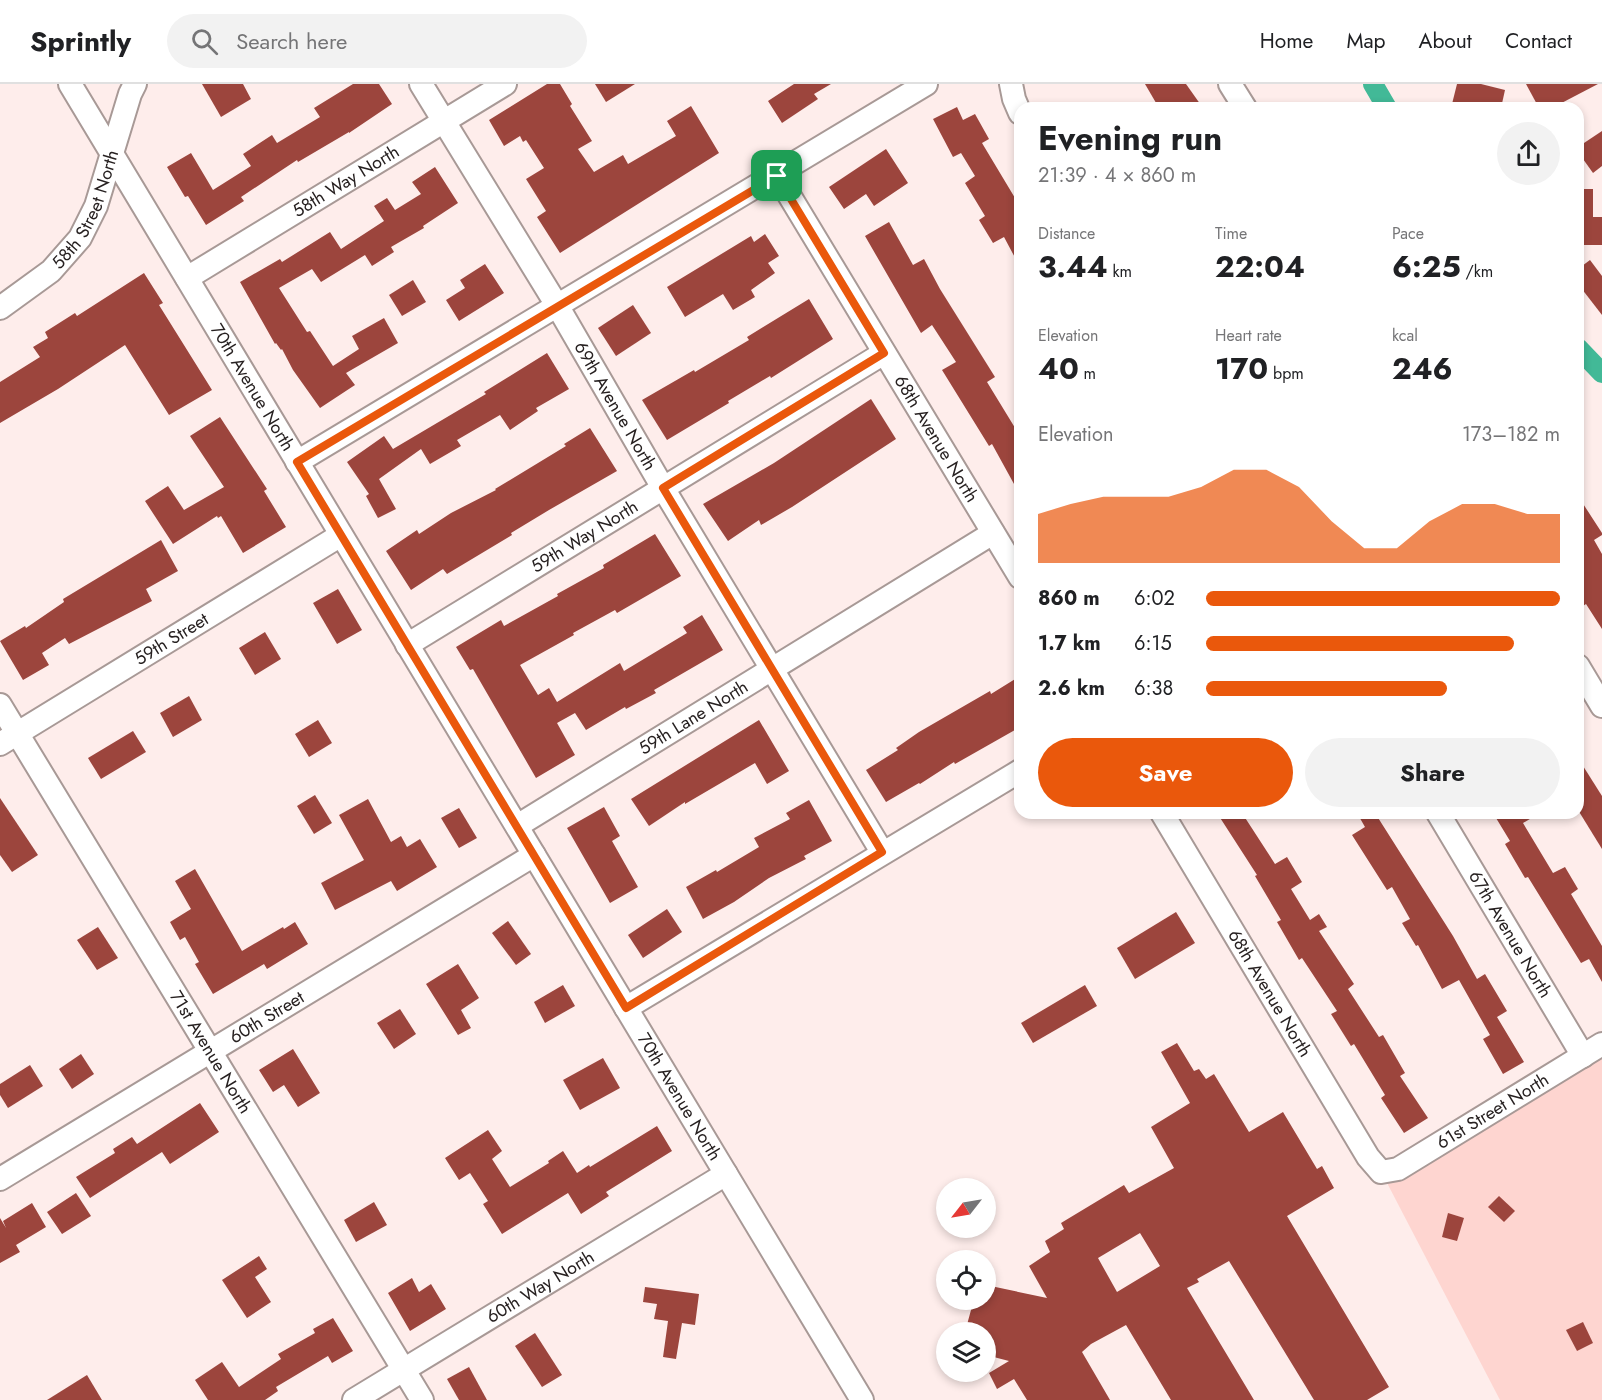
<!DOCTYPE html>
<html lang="en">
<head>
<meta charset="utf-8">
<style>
  :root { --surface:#fff; --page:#f2f2f2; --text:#202124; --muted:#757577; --line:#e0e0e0; --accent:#ea580c }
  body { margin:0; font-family:Jost,sans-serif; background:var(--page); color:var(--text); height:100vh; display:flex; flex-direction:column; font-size:22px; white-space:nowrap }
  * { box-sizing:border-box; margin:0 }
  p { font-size:20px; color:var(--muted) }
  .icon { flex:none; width:33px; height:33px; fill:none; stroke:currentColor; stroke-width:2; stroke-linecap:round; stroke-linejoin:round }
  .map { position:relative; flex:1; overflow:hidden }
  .details { position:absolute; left:1014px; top:18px; width:570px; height:717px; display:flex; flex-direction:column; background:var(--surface); border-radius:18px; box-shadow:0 3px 9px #0003 }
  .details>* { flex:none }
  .needle { width:39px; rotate:239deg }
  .fabs { position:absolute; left:936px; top:1094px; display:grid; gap:12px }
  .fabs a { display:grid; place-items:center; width:60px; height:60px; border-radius:50%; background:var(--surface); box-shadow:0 3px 9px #0003; font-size:30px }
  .pin { position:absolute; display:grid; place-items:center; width:51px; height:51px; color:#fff; margin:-26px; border-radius:12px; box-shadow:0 3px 9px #0006 }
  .round { display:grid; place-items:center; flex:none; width:63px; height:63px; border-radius:32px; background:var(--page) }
  .head { display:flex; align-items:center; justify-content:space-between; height:102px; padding:0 24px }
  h1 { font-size:33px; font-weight:700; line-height:45px }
  .metrics { display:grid; grid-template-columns:repeat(3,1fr); gap:9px; height:102px; padding:6px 24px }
  .metrics div { display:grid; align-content:center }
  .metrics b { font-size:30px; font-weight:700 }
  .metrics small { font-size:16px; font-weight:400 }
  .metrics p { font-size:16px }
  .chart { height:168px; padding:12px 24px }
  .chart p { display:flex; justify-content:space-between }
  .chart svg { width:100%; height:108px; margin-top:6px; fill:var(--accent); opacity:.7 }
  .button { display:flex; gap:12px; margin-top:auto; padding:12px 24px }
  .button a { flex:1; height:69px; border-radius:36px; background:var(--accent); color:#fff; font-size:24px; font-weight:700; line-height:69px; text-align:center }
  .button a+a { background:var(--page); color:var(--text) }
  ul { padding:0 24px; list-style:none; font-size:20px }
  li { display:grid; grid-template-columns:96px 72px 1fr; align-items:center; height:45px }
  li i { height:15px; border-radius:8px; background:var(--accent) }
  header { display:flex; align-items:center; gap:36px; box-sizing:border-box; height:84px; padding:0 30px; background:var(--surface); border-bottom:2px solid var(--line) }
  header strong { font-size:28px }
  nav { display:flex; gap:33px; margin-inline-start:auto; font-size:21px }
  .search { width:420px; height:54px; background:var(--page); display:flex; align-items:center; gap:15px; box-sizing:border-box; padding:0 21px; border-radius:33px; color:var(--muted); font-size:22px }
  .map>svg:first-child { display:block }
  .green { fill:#fed5d0 }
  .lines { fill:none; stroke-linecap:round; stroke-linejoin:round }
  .canal { stroke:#42b997; stroke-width:20 }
  .building { fill:#9c453d; fill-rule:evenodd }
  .minor-casing { stroke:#a89996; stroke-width:26 }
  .minor { stroke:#fff; stroke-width:22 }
  .route-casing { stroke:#fff; stroke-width:12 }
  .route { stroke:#ea580c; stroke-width:8 }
  .labels { text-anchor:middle; stroke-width:6; stroke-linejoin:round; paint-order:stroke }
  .street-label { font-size:18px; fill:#272121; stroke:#fff }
</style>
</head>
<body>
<header>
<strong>Sprintly</strong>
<div class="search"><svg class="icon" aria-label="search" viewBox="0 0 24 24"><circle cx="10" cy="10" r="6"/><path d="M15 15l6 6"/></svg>Search here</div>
<nav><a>Home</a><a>Map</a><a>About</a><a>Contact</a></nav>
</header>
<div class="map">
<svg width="1602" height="1316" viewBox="0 0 1602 1316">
  <rect width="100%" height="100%" fill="#feedeb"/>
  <polygon class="green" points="1602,971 1602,1316 1500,1316 1386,1097"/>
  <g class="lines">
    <g class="canal">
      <polyline points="1373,0 1387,24"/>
      <polyline points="1578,264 1602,289"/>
    </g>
  </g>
  <g class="building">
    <polygon points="202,0 243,0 251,15 221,33"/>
    <polygon points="353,0 379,0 392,20 349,49 349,48 298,78 297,76 241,113 244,117 206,141 188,112 185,113 167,83 191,69 213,106 251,82 243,70 272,51 277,59 320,33 314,24"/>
    <polygon points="547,0 560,0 572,20 570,22 592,57 578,65 594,88 623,71 628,80 676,52 667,37 691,22 719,69 560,169 537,133 546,127 526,95 544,84 526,56 523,58 520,52 504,62 489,36"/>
    <polygon points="595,0 635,0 606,18"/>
    <polygon points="794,0 831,0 814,10 818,15 782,39 768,17"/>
    <polygon points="1145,0 1186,0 1203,24 1159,24"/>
    <polygon points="1457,0 1481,0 1505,6 1501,24 1451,24"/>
    <polygon points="1526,0 1598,0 1552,24 1539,24"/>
    <polygon points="957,23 963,36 975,30 989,55 982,59 1015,114 1020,110 1020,183 1004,153 993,159 979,136 985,132 965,99 975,92 961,69 953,73 933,35"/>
    <polygon points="1602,47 1602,82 1593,89 1578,68 1578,63"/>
    <polygon points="886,65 908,99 874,122 866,110 844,125 829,103"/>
    <polygon points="435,83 458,119 423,142 424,144 391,163 394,168 372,182 365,171 321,198 312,185 279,204 307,248 310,247 333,282 359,265 352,252 384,234 398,259 346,289 355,301 320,324 293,286 282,265 281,266 276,259 275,260 240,198 280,175 282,178 330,148 341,165 384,137 374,122 387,114 395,126 421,110 412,98"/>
    <polygon points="1578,105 1593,105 1593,133 1602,133 1602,161 1578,161"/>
    <polygon points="889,138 913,181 924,175 940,205 995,293 987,298 1020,352 1020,411 992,360 989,362 942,286 956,278 932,241 921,249 865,152"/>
    <polygon points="765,150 779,172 768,179 775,189 751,206 755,213 733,226 723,210 685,233 667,203 751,152 754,158"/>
    <polygon points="1590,176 1602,192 1602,231 1578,200 1578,185"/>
    <polygon points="485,180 504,209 459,237 446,216 465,204 460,196"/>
    <polygon points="144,189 163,219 159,221 212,306 169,331 125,261 58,305 0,339 0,298 40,273 33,263 48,254 45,248 75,229 77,232"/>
    <polygon points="413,196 426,218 402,232 389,211"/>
    <polygon points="809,215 833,255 771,294 770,292 728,317 729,319 667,356 642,316 694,286 695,288 749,256 747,253"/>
    <polygon points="633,221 651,249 616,272 598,244"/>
    <polygon points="547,269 569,305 536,324 538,327 510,346 500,331 457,356 461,362 430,380 421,365 379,395 396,425 378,434 366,412 369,410 347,378 384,352 393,365 486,310 484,308"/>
    <polygon points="871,315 896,355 792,423 761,441 759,436 728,457 703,420 774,379"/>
    <polygon points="220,333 267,405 264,407 286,443 243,469 221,432 218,434 217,432 173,460 145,417 168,402 184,426 224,403 190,352"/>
    <polygon points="590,344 617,387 549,426 511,449 512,451 447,490 443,485 411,506 386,467 417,446 419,450 451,429 496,406 495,405 566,362 564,360"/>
    <polygon points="1578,412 1602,449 1602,451 1594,456 1602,470 1602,545 1586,520 1583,522 1578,514"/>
    <polygon points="655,450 681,492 617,529 615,526 573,549 574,551 520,581 538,611 549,604 557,618 620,579 624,587 687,549 683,543 702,531 723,566 654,606 656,609 626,625 625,623 586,646 575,629 557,639 575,671 536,694 473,585 470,586 456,563 501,536 504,542 558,512 557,510 604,484 603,481"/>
    <polygon points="161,456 178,487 146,505 152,517 69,560 65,554 42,569 49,581 23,596 0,557 25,542 26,544 64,518 63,515"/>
    <polygon points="338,505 362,546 337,560 313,519"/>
    <polygon points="265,548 281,575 255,591 239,564"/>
    <polygon points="1020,592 1020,643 955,680 954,678 920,700 919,699 886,718 866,686 898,666 896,664 919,648 990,607 991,610"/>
    <polygon points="189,612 202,636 173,653 160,629"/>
    <polygon points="318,636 332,659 309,673 295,650"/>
    <polygon points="759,636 789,687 767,700 755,679 685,720 685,718 649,742 631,715"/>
    <polygon points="133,647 146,668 101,695 88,674"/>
    <polygon points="1578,674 1602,712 1602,765 1578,726"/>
    <polygon points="315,711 332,739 314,750 297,722"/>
    <polygon points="0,714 38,771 12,788 0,771"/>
    <polygon points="368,715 391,758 401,752 407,763 420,755 437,783 397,807 391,797 335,826 321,799 364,776 339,731"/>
    <polygon points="809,716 832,757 804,772 806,775 769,794 734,818 703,835 686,803 716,786 717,788 759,763 754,754 790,735 786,729"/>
    <polygon points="604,723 620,752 612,757 638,803 610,819 567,744"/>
    <polygon points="459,724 477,754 459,764 441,734"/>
    <polygon points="1217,729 1242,729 1275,780 1287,773 1302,798 1291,805 1310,836 1319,830 1327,843 1319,847 1354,900 1348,905 1379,953 1383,951 1405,989 1400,992 1428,1034 1404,1049 1381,1014 1385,1011 1354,960 1351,962 1331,930 1337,927 1302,874 1299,876 1277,838 1281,836 1255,792 1257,791"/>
    <polygon points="1357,729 1375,729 1453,852 1477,895 1485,890 1507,927 1497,933 1524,978 1503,990 1483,955 1490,951 1459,896 1442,905 1418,861 1416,862 1402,839 1410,835 1392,803 1387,806 1352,751 1365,743"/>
    <polygon points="1493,729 1540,729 1523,739 1553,789 1565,783 1578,805 1571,810 1602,862 1602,898 1589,875 1581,879 1528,793 1525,794 1505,760 1510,757"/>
    <polygon points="195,785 242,867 283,843 284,845 295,838 308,860 267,885 264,880 213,910 195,880 199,878 185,853 180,856 170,838 191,825 175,797"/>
    <polygon points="667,825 682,848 643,874 628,851"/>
    <polygon points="1176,828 1195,859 1135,895 1117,864"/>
    <polygon points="508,837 531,870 516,881 492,849"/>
    <polygon points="98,843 118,874 97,886 77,856"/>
    <polygon points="458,880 479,914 461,926 471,944 458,951 426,900"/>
    <polygon points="563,901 575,922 545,939 534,918"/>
    <polygon points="1085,901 1097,922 1033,959 1021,939"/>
    <polygon points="400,925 416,950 394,965 377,939"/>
    <path d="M1177 959 1194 987 1199 985 1206 995 1214 990 1249 1048 1283 1028 1317 1085 1322 1082 1334 1104 1287 1132 1389 1303 1367 1316H1314L1229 1177 1197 1195 1199 1198 1187 1204 1254 1316H1171L1126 1241 1091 1260 1082 1268 1110 1316H1027L1014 1295 997 1305 989 1289 1009 1277 986 1271V1248H965L974 1215H986V1201L1047 1214 1029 1182 1050 1168 1045 1157 1064 1145 1061 1139 1124 1101 1129 1109 1174 1084 1151 1043 1190 1019 1161 968ZM1140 1149 1160 1182 1117 1208 1098 1174Z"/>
    <polygon points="293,965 320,1009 298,1023 284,1001 273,1008 259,986"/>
    <polygon points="81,970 94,990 72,1005 59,985"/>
    <polygon points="603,974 620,1004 580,1026 563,996"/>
    <polygon points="30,981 43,1002 8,1024 0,1011 0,1000"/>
    <polygon points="200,1019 219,1048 170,1080 162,1068 90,1114 76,1093 115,1069 113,1065 132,1053 137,1060"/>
    <polygon points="657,1042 672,1067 606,1108 609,1112 581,1130 568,1109 502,1150 483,1120 488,1117 470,1089 459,1096 445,1074 488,1046 502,1067 492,1075 510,1103 549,1079 548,1077 563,1067 577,1089 589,1081 590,1083"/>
    <polygon points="76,1109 91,1132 62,1150 47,1128"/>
    <polygon points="1499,1112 1515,1127 1504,1138 1488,1123"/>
    <polygon points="374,1118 387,1141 356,1158 344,1136"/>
    <polygon points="32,1119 46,1143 16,1161 20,1168 0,1179 0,1134 6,1144 3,1137"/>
    <polygon points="1448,1129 1464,1134 1457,1157 1442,1153"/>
    <polygon points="259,1172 267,1185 255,1193 271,1218 247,1234 222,1196"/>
    <polygon points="412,1194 419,1208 431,1200 446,1225 410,1247 388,1209"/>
    <polygon points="645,1203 699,1210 695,1241 682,1239 676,1275 663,1273 668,1237 654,1235 657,1220 643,1218"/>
    <polygon points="333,1234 353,1267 332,1279 328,1272 276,1303 278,1307 265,1316 208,1316 195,1296 222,1278 239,1303 281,1275 278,1270 315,1249 313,1245"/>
    <polygon points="1583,1238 1593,1259 1577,1267 1566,1246"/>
    <polygon points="535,1249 562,1291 542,1303 515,1262"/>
    <polygon points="469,1283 487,1316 459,1316 447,1295"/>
    <polygon points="87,1291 102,1316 47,1316"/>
  </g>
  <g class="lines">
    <g class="minor-casing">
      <g id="minor">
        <path id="s1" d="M70 0 862 1316"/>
        <path id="s2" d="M421 0 558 223 663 404 882 768"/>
        <polyline points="1011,0 1014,15 1020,29"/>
        <polyline points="1230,0 1245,24"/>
        <path id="s3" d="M777 91 1020 493"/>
        <path id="s4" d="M187 194 505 0"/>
        <path id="s5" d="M0 224 51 187 80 154 96 122 130 10 135 0"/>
        <polyline points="297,378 926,0"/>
        <path id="s6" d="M407 561 884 269"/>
        <polyline points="1578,582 1602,622"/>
        <path id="s7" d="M0 621 422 1316"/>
        <path id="s8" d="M0 660 341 451"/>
        <path id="s9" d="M1162 729 1368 1073 1381 1088 1398 1085 1602 960"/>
        <path id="s10" d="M1438 729 1583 972"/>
        <path id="s11" d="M517 742 993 449"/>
        <polyline points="626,924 1020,687"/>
        <path id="s12" d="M0 1095 534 771"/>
        <path id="s13" d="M354 1316 726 1090"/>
      </g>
    </g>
    <use href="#minor" class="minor"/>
  </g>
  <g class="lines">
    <g class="route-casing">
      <polygon id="route" points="777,92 884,269 663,404 882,768 626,924 297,378"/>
    </g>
    <use href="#route" class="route"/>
  </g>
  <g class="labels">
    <g class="street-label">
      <text dy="6" stroke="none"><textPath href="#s4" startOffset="186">58th Way North</textPath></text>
      <text dy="6" stroke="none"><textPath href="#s5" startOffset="135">58th Street North</textPath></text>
      <text dy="6" stroke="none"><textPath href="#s1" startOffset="354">70th Avenue North</textPath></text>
      <text dy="6" stroke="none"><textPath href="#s2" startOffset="376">69th Avenue North</textPath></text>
      <text dy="6" stroke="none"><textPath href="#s3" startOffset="308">68th Avenue North</textPath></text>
      <text dy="6" stroke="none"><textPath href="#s6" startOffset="208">59th Way North</textPath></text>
      <text dy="6" stroke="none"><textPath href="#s8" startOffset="201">59th Street</textPath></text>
      <text dy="6" stroke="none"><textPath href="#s11" startOffset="207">59th Lane North</textPath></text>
      <text dy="6" stroke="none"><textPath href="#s10" startOffset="141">67th Avenue North</textPath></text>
      <text dy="6" stroke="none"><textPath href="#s9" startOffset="210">68th Avenue North</textPath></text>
      <text dy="6" stroke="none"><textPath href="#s12" startOffset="312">60th Street</textPath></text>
      <text dy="6" stroke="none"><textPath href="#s7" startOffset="406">71st Avenue North</textPath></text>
      <text dy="6" stroke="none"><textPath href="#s1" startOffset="1182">70th Avenue North</textPath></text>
      <text dy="6" stroke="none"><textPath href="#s9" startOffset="549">61st Street North</textPath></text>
      <text dy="6" stroke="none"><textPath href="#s13" startOffset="218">60th Way North</textPath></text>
    </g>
  </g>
</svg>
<div class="fabs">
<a><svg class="needle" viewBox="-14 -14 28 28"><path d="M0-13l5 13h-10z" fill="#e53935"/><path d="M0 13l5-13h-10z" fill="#757577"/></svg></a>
<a><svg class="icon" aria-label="locate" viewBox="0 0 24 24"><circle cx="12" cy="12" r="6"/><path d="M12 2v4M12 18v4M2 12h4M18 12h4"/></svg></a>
<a><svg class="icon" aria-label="layers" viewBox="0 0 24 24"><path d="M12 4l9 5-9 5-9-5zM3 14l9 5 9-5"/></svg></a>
</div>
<div class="pin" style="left:777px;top:92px;background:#1e9e55"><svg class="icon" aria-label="arrive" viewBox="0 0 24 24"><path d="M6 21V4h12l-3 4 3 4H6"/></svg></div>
<section class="details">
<div class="head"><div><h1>Evening run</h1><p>21:39 · 4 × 860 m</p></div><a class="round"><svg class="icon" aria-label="share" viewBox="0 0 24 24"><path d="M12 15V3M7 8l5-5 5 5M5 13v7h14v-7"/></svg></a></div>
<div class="metrics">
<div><p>Distance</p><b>3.44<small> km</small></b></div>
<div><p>Time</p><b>22:04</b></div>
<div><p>Pace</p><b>6:25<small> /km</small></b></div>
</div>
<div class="metrics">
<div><p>Elevation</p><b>40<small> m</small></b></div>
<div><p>Heart rate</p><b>170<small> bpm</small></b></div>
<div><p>kcal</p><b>246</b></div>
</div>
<div class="chart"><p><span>Elevation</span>173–182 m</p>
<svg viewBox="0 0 160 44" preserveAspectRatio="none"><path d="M0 44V24L10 20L20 17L30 17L40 17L50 13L60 6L70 6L80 13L90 27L100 38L110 38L120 27L130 20L140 20L150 24L160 24V44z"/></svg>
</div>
<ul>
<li><b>860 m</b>6:02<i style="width:100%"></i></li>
<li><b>1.7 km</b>6:15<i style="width:87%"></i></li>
<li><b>2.6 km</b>6:38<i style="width:68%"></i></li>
</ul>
<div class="button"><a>Save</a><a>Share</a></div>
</section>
</div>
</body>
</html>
